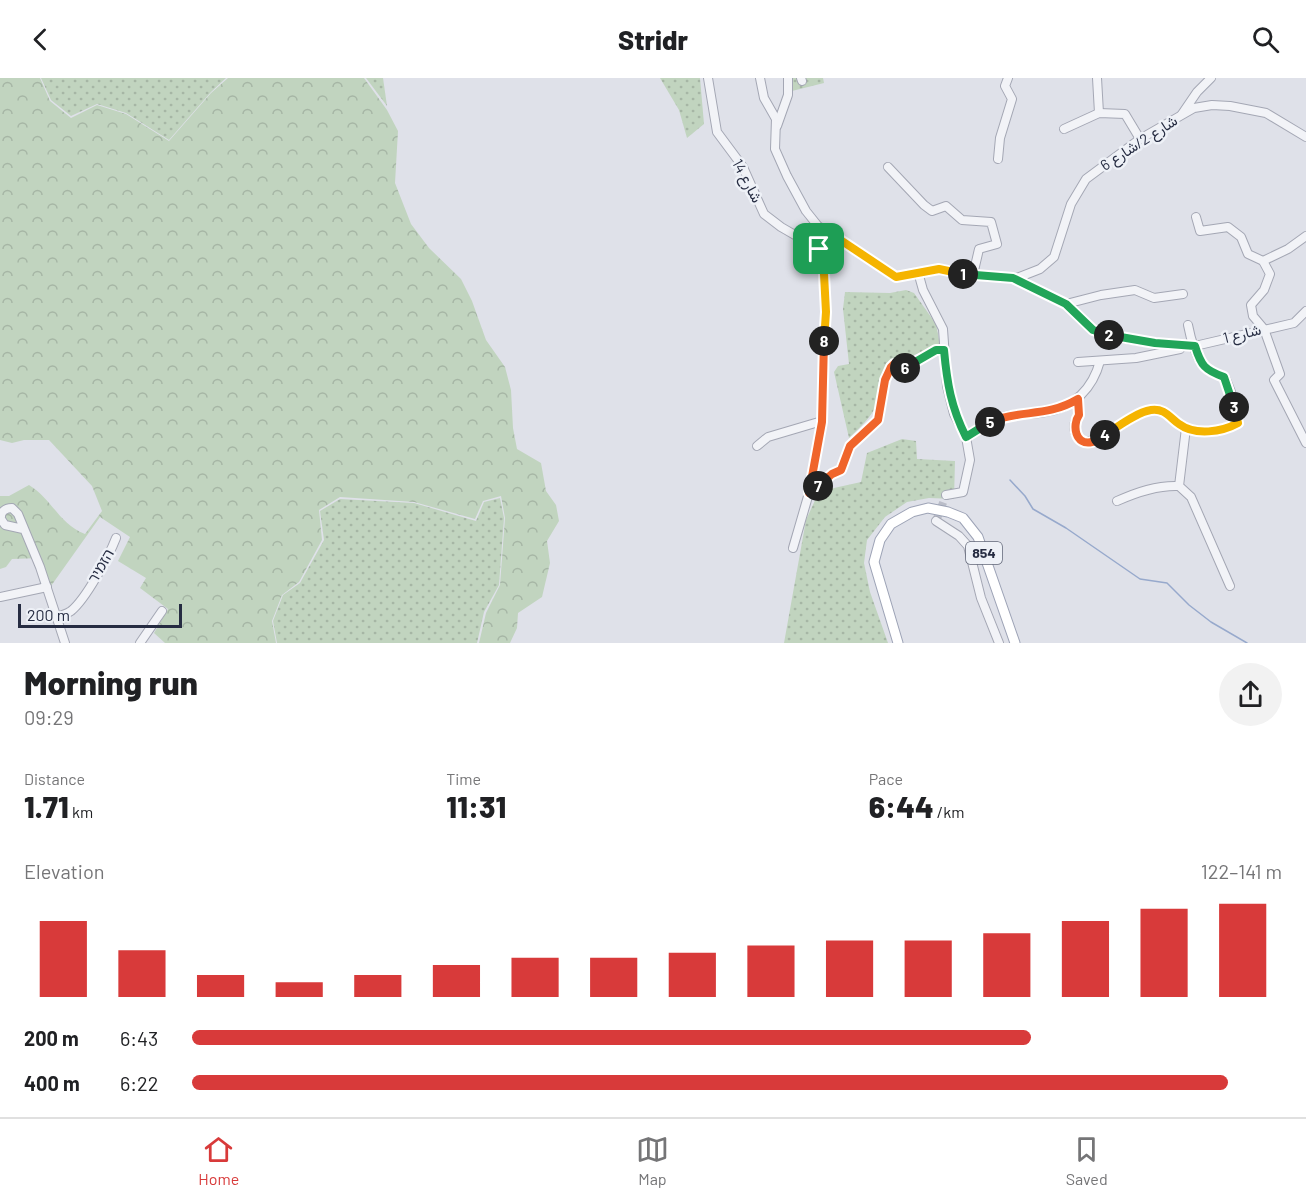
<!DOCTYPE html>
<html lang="en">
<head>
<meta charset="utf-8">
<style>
  :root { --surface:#fff; --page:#f2f2f2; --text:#202124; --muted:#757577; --line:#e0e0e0; --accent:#d83a3a }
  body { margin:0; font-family:Barlow,Vazirmatn,"Noto Sans Hebrew",sans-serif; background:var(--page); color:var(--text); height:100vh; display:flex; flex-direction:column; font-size:22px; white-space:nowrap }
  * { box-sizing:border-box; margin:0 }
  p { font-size:20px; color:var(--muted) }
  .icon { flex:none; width:33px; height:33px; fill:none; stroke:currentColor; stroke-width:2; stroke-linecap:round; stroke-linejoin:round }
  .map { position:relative; height:565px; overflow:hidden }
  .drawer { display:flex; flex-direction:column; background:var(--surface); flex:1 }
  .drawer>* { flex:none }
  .scale { position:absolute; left:18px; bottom:15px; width:164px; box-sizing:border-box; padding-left:6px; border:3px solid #262c42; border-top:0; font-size:16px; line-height:21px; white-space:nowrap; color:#262c42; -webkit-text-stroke:4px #eef1f7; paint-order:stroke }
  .pin { position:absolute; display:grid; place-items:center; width:51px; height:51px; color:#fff; margin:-26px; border-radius:12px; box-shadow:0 3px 9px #0006 }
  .km { position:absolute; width:30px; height:30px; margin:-15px; border-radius:50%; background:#222; color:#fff; font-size:16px; line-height:30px; text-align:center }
  .round { display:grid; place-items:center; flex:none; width:63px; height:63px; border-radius:32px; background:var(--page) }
  .head { display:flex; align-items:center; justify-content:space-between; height:102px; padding:0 24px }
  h1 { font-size:33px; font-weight:800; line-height:45px }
  .stats { display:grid; grid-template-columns:repeat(3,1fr); gap:9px; height:102px; padding:6px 24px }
  .stats div { display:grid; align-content:center }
  .stats b { font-size:30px; font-weight:800 }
  .stats small { font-size:16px; font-weight:400 }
  .stats p { font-size:16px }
  .chart { height:168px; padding:12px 24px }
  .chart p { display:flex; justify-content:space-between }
  .chart svg { width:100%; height:108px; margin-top:6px; stroke:var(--accent); stroke-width:6 }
  ul { padding:0 24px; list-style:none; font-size:20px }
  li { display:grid; grid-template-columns:96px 72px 1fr; align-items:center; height:45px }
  li i { height:15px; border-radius:8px; background:var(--accent) }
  header { display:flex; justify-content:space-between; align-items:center; height:78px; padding:0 24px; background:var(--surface); font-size:27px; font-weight:800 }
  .tab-bar { display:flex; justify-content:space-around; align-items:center; height:84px; border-top:2px solid var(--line); background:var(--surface); font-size:16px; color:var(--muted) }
  .tab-bar a { display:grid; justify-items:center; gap:3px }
  .tab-bar .on { color:var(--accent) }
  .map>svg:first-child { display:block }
  .grass { fill:url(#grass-dots) }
  .forest { fill:url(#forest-crowns) }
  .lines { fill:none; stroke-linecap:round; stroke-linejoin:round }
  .stream { stroke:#97a9cc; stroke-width:1.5 }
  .minor-tunnel { stroke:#babdc8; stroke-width:8; stroke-dasharray:8 4; stroke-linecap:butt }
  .minor-casing { stroke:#a4a7b4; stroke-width:10 }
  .major-casing { stroke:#9da3b6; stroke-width:11 }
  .minor { stroke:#f2f3f7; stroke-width:8 }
  .major { stroke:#fff; stroke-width:9 }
  .split-1-casing { stroke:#fff; stroke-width:12 }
  .split-2-casing { stroke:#fff; stroke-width:12 }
  .split-3-casing { stroke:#fff; stroke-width:12 }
  .split-4-casing { stroke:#fff; stroke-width:12 }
  .split-5-casing { stroke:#fff; stroke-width:12 }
  .split-6-casing { stroke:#fff; stroke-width:12 }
  .split-7-casing { stroke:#fff; stroke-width:12 }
  .split-8-casing { stroke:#fff; stroke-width:12 }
  .split-9-casing { stroke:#fff; stroke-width:12 }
  .split-1 { stroke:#f5b400; stroke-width:8 }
  .split-2 { stroke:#22a559; stroke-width:8 }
  .split-3 { stroke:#22a559; stroke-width:8 }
  .split-4 { stroke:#f5b400; stroke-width:8 }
  .split-5 { stroke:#f0652b; stroke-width:8 }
  .split-6 { stroke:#22a559; stroke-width:8 }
  .split-7 { stroke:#f0652b; stroke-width:8 }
  .split-8 { stroke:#f0652b; stroke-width:8 }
  .split-9 { stroke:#f5b400; stroke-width:8 }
  .labels { text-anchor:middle; stroke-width:5; stroke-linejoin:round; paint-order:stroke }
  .shield { fill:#eef1f7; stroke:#626778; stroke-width:1.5 }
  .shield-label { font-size:14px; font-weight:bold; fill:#262c42 }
  .street-label { font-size:15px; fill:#262c42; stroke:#eef1f7 }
</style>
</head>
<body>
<header><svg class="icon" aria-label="back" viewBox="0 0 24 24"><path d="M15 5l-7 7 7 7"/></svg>Stridr<svg class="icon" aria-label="search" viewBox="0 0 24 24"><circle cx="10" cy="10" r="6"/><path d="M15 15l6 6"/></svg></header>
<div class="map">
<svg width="1306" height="565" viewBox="0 0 1306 565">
  <defs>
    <pattern id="grass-dots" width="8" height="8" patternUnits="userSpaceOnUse" patternTransform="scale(1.5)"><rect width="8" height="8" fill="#c1d4bf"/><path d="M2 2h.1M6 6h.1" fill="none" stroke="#a6b6a5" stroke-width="1.8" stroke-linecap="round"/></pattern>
    <pattern id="forest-crowns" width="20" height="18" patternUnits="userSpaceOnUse" patternTransform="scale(1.5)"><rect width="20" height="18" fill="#c1d4bf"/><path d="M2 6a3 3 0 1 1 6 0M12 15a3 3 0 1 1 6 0" fill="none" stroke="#a6b6a5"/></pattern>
  </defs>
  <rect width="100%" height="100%" fill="#dfe1e9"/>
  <g class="grass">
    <polygon points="41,0 226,0 211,14 169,62 126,35 97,26 71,38 51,22"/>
    <polygon points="366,0 383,0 387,28"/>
    <polygon points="660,0 700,0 704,46 687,60 679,32"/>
    <polygon points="790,0 823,0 824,5 792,13"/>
    <path d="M906 212 914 215 936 246 940 267 909 279 893 280C880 294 883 309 877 326 871 340 859 350 849 360L834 294 838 288 849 286 843 231 845 214 890 215Z"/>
    <polygon points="902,361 916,363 917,381 955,383 954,421 929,420 907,424 885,439 867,462 864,485 870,514 888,565 784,565 806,442 817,418 834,410 861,404 867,375"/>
    <polygon points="500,420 504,440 499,507 484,534 477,565 277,565 273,543 283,517 300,505 324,462 320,433 340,421 414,425 476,443 484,424"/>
  </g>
  <path class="forest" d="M0 0H40L50 23 71 40 97 27 126 36 169 63 211 15 228 0H364L387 32 398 53 395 105 411 146 429 170 461 201 472 223 486 262 505 289 511 312 513 350 517 371 541 385 546 413 556 427 559 443 547 463 550 485 542 519 518 535 517 550 510 565H479L486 535 500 507 505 440 501 418 483 423 475 441 414 424 340 419 319 432 322 462 299 504 282 517 272 543 276 565H165L154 555 168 531 140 510 146 500 118 483 130 459 100 439 51 508 41 480 12 481 6 489 0 491V418H9L29 407C52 421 59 446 85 456L102 433 92 408 49 362H24L12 365 0 362Z"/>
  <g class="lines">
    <polyline class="stream" points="1010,402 1025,418 1033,431 1066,450 1140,501 1167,505 1189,527 1211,544 1247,565"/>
    <polyline class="minor-tunnel" points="936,443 946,417"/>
    <g class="minor-casing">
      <g id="minor">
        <polyline points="708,0 717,54 743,89 764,136 781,149 819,171 833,157 896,199 939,191 973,197 1017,200 1040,191 1054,179 1071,126 1086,101 1140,61 1194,30 1212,27 1230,28 1266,35 1306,59"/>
        <polyline points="760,0 764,20 776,41 775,71 787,98 806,133 818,148 833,157"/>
        <polyline points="801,0 802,3"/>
        <polyline points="1097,0 1099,35"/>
        <polyline points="1182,36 1197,14 1211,0"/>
        <polyline points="777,48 788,17 788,0"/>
        <polyline points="1064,51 1099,35 1125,36 1140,61"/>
        <polyline points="998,81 1000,60 1012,21 1005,8 1008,0"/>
        <polyline points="888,89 924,127 932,133 946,128 962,142 991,144 997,166 979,171 973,197"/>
        <polyline points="1196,139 1200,153 1228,149 1241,159 1248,176 1263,183 1270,196 1264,212 1251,227 1253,238 1264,251 1280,296 1274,302 1306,365"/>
        <polyline points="1263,183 1288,171 1306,158"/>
        <polyline points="918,194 923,212 943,251 947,308 954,336 966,359 970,382 963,414 946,417"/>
        <polyline points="1014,201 1066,226 1093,252 1120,260 1155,265 1195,268 1294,245 1306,233"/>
        <polyline points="1066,226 1101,217 1135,212 1154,220 1183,216"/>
        <polyline points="1078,284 1136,280 1180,271"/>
        <path d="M1078 321 1079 337C1075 343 1073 347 1075 354 1085 384 1132 331 1154 332 1169 333 1170 340 1181 347 1197 358 1222 354 1238 345L1231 314 1225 299C1219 297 1211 295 1207 291 1197 285 1190 258 1188 247"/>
        <polyline points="1186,350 1179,408 1191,419 1230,508"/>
        <path d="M966 359C978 351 989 343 1003 339 1016 335 1031 337 1045 334 1074 330 1093 310 1100 283"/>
        <polyline points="757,368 768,359 822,343"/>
        <polyline points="809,415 832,396 841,392 850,368 878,342 885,302 891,289 894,286 904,291 936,272 944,271"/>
        <path d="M1117 423C1137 414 1157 407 1179 408"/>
        <polyline points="936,443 959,458 968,468 981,520 999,565"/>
        <path d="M23 451 5 447 1 441C0 434 5 430 12 430L18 436 40 489 65 565"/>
        <polyline points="793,470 809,415 822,344 826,234 823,177 819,171"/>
        <polyline points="0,519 47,509"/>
        <path d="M58 539C62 537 67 536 71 533 86 521 109 478 116 460"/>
        <polyline points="140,565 162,533"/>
      </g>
    </g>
    <g class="major-casing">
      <polyline id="major" points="898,565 874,484 880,462 891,446 912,434 928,430 948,434 963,440 978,459 1015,565"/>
    </g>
    <use href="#minor" class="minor"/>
    <use href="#major" class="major"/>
  </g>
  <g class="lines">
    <g class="split-1-casing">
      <polyline id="split-1" points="819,171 833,157 896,199 939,191 963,196"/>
    </g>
    <g class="split-2-casing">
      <polyline id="split-2" points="963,196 1013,200 1066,226 1093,252 1109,257"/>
    </g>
    <g class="split-3-casing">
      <path id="split-3" d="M1109 257 1155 265 1195 268C1201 288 1205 292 1224 299L1234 329"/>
    </g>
    <g class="split-4-casing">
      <path id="split-4" d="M1105 357C1117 349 1137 334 1151 332 1165 330 1170 340 1179 346 1195 358 1222 354 1238 345L1234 329"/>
    </g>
    <g class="split-5-casing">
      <path id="split-5" d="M990 344C1021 331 1046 340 1078 321L1079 337C1072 347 1075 368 1092 364 1096 363 1101 359 1105 357"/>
    </g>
    <g class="split-6-casing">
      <path id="split-6" d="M905 290 936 272H944C947 305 951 329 966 359L990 344"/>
    </g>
    <g class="split-7-casing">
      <polyline id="split-7" points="818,408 832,396 841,392 850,368 878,342 885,302 891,289 894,286 905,290"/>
    </g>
    <g class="split-8-casing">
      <polyline id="split-8" points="818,408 809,415 822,344 824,263"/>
    </g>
    <g class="split-9-casing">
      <polyline id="split-9" points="819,171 823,177 826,234 824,263"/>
    </g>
    <use href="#split-1" class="split-1"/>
    <use href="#split-2" class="split-2"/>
    <use href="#split-3" class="split-3"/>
    <use href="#split-4" class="split-4"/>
    <use href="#split-5" class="split-5"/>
    <use href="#split-6" class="split-6"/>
    <use href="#split-7" class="split-7"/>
    <use href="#split-8" class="split-8"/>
    <use href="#split-9" class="split-9"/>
  </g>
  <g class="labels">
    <rect class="shield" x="966" y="464" width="36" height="22" rx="4.5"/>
    <g class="shield-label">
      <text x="984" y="480">854</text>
    </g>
    <g class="street-label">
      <text transform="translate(1139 65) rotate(-33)" y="5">شارع 2/شارع 6</text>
      <text transform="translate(747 103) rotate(62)" y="5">شارع 14</text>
      <text transform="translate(1242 256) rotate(-14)" y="5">شارع 1</text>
      <text transform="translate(101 488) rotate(-60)" y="5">הזמיר</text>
    </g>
  </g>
</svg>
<div class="scale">200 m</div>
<div class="pin" style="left:819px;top:171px;background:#1e9e55"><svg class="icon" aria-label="arrive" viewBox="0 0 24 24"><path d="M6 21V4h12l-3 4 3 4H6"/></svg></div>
<b class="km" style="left:963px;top:196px">1</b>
<b class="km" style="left:1109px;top:257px">2</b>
<b class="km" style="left:1234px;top:329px">3</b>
<b class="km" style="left:1105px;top:357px">4</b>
<b class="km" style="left:990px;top:344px">5</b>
<b class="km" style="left:905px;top:290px">6</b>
<b class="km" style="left:818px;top:408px">7</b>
<b class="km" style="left:824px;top:263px">8</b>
</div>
<section class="drawer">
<div class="head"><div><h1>Morning run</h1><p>09:29</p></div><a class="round"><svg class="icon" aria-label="share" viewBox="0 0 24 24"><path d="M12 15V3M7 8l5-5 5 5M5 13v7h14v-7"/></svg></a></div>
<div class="stats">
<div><p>Distance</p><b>1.71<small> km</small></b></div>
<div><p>Time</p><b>11:31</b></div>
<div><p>Pace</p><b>6:44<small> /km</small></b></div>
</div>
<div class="chart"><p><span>Elevation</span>122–141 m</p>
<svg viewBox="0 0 160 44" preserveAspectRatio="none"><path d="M5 44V13M15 44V25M25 44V35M35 44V38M45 44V35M55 44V31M65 44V28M75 44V28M85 44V26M95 44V23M105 44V21M115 44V21M125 44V18M135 44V13M145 44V8M155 44V6"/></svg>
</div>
<ul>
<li><b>200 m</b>6:43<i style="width:77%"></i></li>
<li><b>400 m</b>6:22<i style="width:95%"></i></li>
</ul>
</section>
<nav class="tab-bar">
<a class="on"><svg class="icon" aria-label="home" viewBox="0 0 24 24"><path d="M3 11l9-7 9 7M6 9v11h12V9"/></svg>Home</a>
<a><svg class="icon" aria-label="map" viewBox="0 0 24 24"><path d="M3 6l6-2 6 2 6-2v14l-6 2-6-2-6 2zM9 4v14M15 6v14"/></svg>Map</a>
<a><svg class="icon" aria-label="saved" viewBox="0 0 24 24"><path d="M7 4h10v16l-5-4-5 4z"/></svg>Saved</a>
</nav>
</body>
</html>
